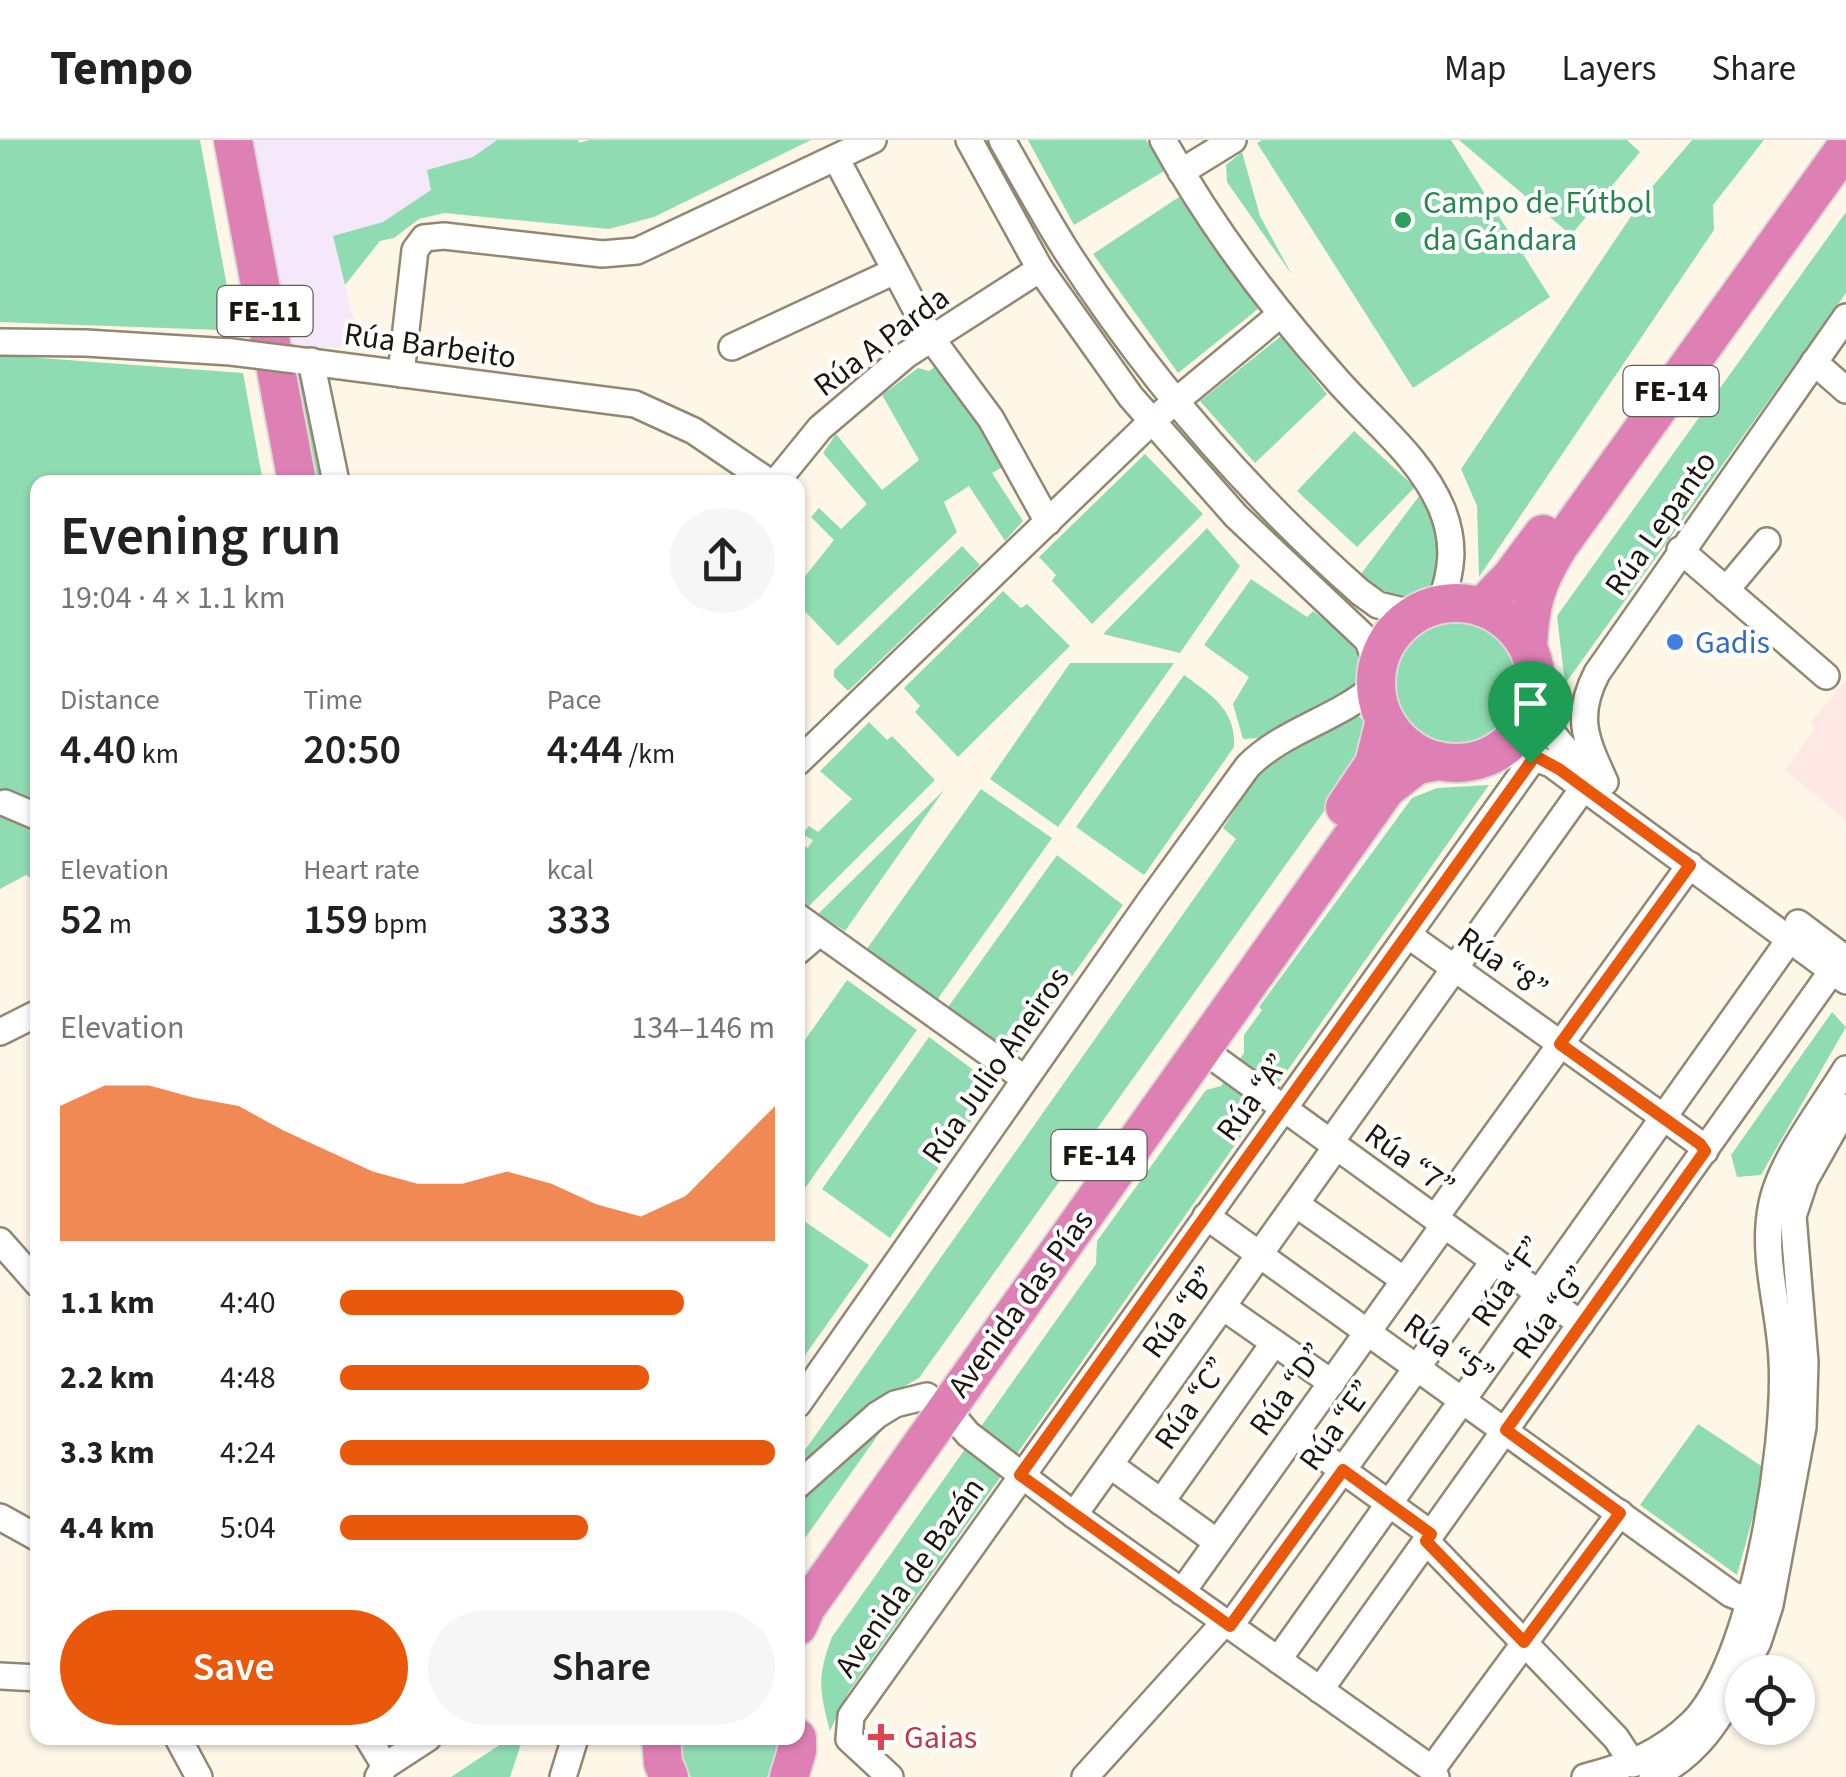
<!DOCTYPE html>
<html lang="en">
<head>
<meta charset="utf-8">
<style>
  :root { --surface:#fff; --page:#f6f6f6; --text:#222; --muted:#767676; --line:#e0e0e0; --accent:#ea580c }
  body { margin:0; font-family:"Source Sans 3",sans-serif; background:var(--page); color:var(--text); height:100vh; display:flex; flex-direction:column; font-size:38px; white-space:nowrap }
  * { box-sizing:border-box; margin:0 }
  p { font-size:32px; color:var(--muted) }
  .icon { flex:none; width:55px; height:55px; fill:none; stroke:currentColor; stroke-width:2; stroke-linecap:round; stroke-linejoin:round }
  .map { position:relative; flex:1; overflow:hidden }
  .panel { position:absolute; left:30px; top:335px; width:775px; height:1270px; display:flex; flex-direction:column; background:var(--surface); border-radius:20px; box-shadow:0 2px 8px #0004 }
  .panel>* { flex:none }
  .controls { position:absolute; left:1725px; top:1515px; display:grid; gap:20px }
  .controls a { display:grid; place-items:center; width:90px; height:90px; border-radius:50%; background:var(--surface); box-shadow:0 2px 8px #0004; font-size:50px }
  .pin { position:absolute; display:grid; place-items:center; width:85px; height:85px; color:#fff; margin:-102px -42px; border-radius:50% 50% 50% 0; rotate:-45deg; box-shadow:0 0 10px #0007 }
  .pin .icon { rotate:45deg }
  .round { display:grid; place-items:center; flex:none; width:105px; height:105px; border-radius:52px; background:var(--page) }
  .summary { display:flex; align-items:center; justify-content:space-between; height:170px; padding:0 30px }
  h1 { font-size:55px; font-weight:600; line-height:75px }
  .metrics { display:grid; grid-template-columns:repeat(3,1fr); gap:15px; height:170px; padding:10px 30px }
  .metrics div { display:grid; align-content:center }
  .metrics b { font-size:42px; font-weight:600 }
  .metrics small { font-size:28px; font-weight:400 }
  .metrics p { font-size:28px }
  .chart { height:280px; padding:20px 30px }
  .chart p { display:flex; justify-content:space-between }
  .chart svg { width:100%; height:180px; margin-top:10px; fill:var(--accent); opacity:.7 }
  .action { display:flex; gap:20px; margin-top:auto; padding:20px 30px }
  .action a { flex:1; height:115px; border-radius:60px; background:var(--accent); color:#fff; font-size:40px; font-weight:600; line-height:115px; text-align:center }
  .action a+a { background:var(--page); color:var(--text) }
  ul { padding:0 30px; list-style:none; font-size:32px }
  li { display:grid; grid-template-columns:160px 120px 1fr; align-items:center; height:75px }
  li i { height:25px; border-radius:12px; background:var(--accent) }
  header { display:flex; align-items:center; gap:60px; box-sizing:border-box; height:140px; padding:0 50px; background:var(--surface); border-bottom:2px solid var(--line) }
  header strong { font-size:48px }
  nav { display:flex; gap:55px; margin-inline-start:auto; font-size:35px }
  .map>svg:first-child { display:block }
  .industrial { fill:#f6e8fb }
  .education { fill:#fee8e5 }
  .green { fill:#90dcb2 }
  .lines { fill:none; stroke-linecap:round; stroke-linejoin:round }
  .minor-casing { stroke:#928771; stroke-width:30 }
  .highway-casing { stroke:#dbdad8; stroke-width:42 }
  .minor { stroke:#fff; stroke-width:25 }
  .highway { stroke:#df80b5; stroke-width:38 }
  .minor-bridge-casing { stroke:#928771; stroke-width:30; stroke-linecap:butt }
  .minor-bridge { stroke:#fff; stroke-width:25 }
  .route-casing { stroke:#fff; stroke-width:20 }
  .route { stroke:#ea580c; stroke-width:12 }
  .leisure-dot { fill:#2e9e5b; stroke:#fff; stroke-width:4 }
  .shop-dot { fill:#3f7fe0; stroke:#fff; stroke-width:4 }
  .health-dot { fill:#e0444e; stroke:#fff; stroke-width:4 }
  .labels { text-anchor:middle; stroke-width:8; stroke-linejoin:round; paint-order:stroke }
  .shield { fill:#fff; stroke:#5f5d56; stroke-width:2.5 }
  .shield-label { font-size:30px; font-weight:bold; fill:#1b170e }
  .leisure-label { font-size:32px; fill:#27864d; stroke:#fff; text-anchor:start }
  .street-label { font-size:32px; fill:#1b170e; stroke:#fff }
  .shop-label { font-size:32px; fill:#366cbe; stroke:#fff; text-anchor:start }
  .health-label { font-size:32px; fill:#be3a42; stroke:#fff; text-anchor:start }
</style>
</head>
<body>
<header>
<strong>Tempo</strong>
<nav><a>Map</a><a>Layers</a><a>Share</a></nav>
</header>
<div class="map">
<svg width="1846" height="1637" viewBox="0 0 1846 1637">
  <rect width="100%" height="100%" fill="#fef7e8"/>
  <polygon class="industrial" points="244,0 497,0 473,17 427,30 432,50 383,82 333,96 360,206 288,210"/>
  <polygon class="education" points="1844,542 1846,544 1846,680 1785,630 1815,588 1810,583"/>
  <g class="green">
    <polygon points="0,0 200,0 228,152 222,153 219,190 0,182"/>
    <polygon points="497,0 578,0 579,3 589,0 811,0 654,77 609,89 444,73 419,79 394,98 380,101 345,145 333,96 383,82 431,50 427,30 473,17"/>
    <polygon points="1028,0 1146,0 1164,31 1074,85"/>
    <polygon points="1262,0 1451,0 1550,157 1413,248 1257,3"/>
    <polygon points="1459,0 1627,0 1640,12 1571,95"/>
    <polygon points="1692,0 1764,0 1713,65 1714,90 1479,437 1477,366 1461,329 1646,54"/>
    <polygon points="1242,12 1260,76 1292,135 1227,42 1226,25"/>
    <polygon points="1179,57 1258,169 1178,233 1093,114"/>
    <polygon points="1846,72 1846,153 1565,544 1557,476"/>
    <polygon points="1281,196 1327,254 1255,323 1200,261"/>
    <polygon points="0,215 243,233 263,342 38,342 37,743 26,735 0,749"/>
    <polygon points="942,222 1008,324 992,333 1023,381 1005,401 969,346 944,362 957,392 838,506 798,464 798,445 834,400 811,377 819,368 841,389 867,364 823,313 836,294 882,350 919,320 882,255 918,228 929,231"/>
    <polygon points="305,235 325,342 311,342 292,236"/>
    <polygon points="1354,291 1415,347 1357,407 1297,351"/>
    <polygon points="1145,314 1203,374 1092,484 1052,441 1056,435 1039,417"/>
    <path d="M1422 352C1438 391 1444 403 1436 445 1405 466 1388 456 1361 434Z"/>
    <polygon points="1207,388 1240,426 1180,513 1103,494"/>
    <polygon points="962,406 980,425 848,551 834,537 834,530"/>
    <path d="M1251 439 1307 477 1313 471C1338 491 1388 523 1345 555L1260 598 1243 599 1233 564 1249 537 1204 505Z"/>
    <polygon points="1003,451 1021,468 1027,464 1070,506 958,617 915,572 920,566 904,548"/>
    <circle cx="1457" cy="543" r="66"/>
    <polygon points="1070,523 1174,523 1058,687 990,639"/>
    <path d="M1184 535C1211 555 1236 569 1234 607L1144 735 1076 687Z"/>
    <polygon points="1358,576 1365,581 1357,618 1337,653 919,1238 865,1269 798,1329 798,1320 1236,699 1223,688 1258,634 1273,622"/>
    <polygon points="869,582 887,600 892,596 935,640 808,767 798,758 798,702 808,708 813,700 802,694 809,686 818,692 852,659 820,631"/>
    <path d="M1489 645 848 1553 830 1591C819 1550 817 1536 832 1497L1096 1124 1097 1101 1206 950 1221 946 1244 913V895L1262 870 1259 867 1412 658 1437 648Z"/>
    <polygon points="981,649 1052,698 937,860 866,810"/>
    <polygon points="944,650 845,791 818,774"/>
    <polygon points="1057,715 1123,765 1015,916 948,867"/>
    <polygon points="847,840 917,890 803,1051 798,1047 798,910"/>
    <polygon points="1832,872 1846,887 1761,1035 1737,1037 1731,1015"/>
    <polygon points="929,897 995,946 890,1098 822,1049"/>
    <polygon points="801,1079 869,1125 798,1225 808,1232 798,1245 798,1080"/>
    <polygon points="888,1281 798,1408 798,1352"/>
    <polygon points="1698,1284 1766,1329 1737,1435 1640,1365"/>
    <polygon points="510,1598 522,1601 510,1637 451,1637"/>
    <polygon points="679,1598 780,1598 775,1627 767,1637 691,1637 680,1618"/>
  </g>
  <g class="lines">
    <g class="minor-casing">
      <g id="minor">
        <polyline points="969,0 1040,129 1131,257 1236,376 1360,493 1368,501 1378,527"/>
        <path d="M1002 0C1023 37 1044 76 1067 112 1149 239 1247 352 1360 452L1378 465 1416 474"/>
        <path d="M1163 0C1210 85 1272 167 1337 240 1373 281 1421 318 1442 369 1456 404 1452 431 1440 465"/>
        <polyline points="836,18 931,198 991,279 1048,382"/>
        <polyline points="1181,32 1233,0"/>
        <polyline points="0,202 86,203 231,212"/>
        <polyline points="732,207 895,131"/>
        <polyline points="295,220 635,264 694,291 769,342"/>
        <polyline points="311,221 336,342"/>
        <polyline points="1814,222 1846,250"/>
        <polyline points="401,234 415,110 424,98 444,96 602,114 637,111 873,0"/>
        <polyline points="776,342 820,288 906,215 1040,129"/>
        <polyline points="1680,410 1826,536"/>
        <polyline points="1726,450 1767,401"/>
        <path d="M1535 555C1545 594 1569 615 1600 638"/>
        <polyline points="1490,615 1524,614 1551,624 1846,841"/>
        <polyline points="798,622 1152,281 1281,174"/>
        <path d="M1605 642C1586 600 1574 577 1597 533L1846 177"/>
        <polyline points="5,663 38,677"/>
        <polyline points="798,777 1025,939"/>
        <polyline points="1798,783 1846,819"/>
        <polyline points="1408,795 1663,977 1700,1004 1705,1011"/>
        <polyline points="798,811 819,793"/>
        <polyline points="0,892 38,873"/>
        <polyline points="1202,909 1581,1184"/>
        <polyline points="1330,1003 1584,647"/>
        <polyline points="1296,1064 1404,1140"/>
        <polyline points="1206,1076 1731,1454 1751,1462"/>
        <polyline points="1435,1078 1690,725"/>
        <polyline points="0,1101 38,1144"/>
        <polyline points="1223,1167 1332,1243"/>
        <polyline points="951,1260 957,1281 968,1294 1074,1375 1432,1629 1436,1637"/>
        <path d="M798 1264 1150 761 1248 626C1284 590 1338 579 1376 545"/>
        <polyline points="1294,1295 1431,1394"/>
        <polyline points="1110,1325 1217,1402"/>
        <polyline points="798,1345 877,1275 895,1264 927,1256"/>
        <polyline points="1161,1362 1274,1203"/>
        <polyline points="1074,1375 1336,1007"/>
        <polyline points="0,1377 38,1398"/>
        <polyline points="1426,1401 1616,1598 1633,1624"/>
        <polyline points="1182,1452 1444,1085"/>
        <polyline points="1230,1486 1494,1121"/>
        <polyline points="1278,1520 1790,799"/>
        <polyline points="1743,1532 1758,1502 1770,1465 1803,1287 1805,1222 1793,1076 1805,1040 1846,967"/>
        <polyline points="0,1536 38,1538"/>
        <polyline points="1320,1550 1832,831"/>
        <polyline points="178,1598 199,1637"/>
        <polyline points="368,1598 385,1626"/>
        <polyline points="1432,1629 1620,1373"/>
        <polyline points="378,1637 385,1626 428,1598"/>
        <polyline points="563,1637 575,1598"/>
        <polyline points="890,1637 849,1599 851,1576 1535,616"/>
        <polyline points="1085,1637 1225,1482"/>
        <path d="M1585 1637C1627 1626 1660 1614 1692 1583 1753 1523 1787 1305 1782 1220 1780 1171 1762 1119 1771 1069 1778 1023 1822 969 1846 929"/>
        <path d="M1652 1637C1697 1616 1721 1578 1742 1535"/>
      </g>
    </g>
    <g class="highway-casing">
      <g id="highway">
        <polyline points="233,0 297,342"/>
        <circle cx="1456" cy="543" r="80"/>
        <polyline points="1482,467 1511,437 1543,394"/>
        <path d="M1528 507C1530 464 1536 443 1559 406L1846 7"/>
        <polyline points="1345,667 1374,624 1385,580"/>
        <polyline points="798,1486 806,1468 1386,649 1417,625 1439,621"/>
        <polyline points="661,1598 663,1623 669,1637"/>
        <polyline points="789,1637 797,1611 797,1598"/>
      </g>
    </g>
    <use href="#minor" class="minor"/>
    <use href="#highway" class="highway"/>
    <g class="minor-bridge-casing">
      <polyline id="minor-bridge" points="231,212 295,220"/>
    </g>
    <use href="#minor-bridge" class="minor-bridge"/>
  </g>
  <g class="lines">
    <g class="route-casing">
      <polygon id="route" points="1535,616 1559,629 1690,725 1560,904 1700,1004 1705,1011 1506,1290 1620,1373 1524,1502 1426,1401 1431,1394 1343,1330 1230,1486 1020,1335"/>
    </g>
    <use href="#route" class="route"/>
  </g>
  <circle class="leisure-dot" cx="1403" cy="80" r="10"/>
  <circle class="shop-dot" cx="1675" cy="502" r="10"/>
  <path class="health-dot" d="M876 1582h10v10h10v10h-10v10h-10v-10h-10v-10h10z"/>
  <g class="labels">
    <g class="shield">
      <rect x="217.5" y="146" width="95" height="50" rx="8"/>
      <rect x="1623.5" y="226" width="95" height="50" rx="8"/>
      <rect x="1051.5" y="990" width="95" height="50" rx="8"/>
    </g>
    <g class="shield-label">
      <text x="265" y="181">FE-11</text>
      <text x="1671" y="261">FE-14</text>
      <text x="1099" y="1025">FE-14</text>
    </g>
    <g class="leisure-label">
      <text x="1423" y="73">Campo de Fútbol<tspan x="1423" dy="37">da Gándara</tspan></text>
    </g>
    <g class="street-label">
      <text transform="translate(881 201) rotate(-37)" y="11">Rúa A Parda</text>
      <text transform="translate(430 205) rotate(8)" y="11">Rúa Barbeito</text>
      <text transform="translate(1660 383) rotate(-55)" y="11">Rúa Lepanto</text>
      <text transform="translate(1503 823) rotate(35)" y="11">Rúa “8”</text>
      <text transform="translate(995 925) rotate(-55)" y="11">Rúa Julio Aneiros</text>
      <text transform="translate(1252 957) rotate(-54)" y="11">Rúa “A”</text>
      <text transform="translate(1410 1020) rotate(36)" y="11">Rúa “7”</text>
      <text transform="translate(1507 1141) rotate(-55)" y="11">Rúa “F”</text>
      <text transform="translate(1020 1163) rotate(-54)" y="11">Avenida das Pías</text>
      <text transform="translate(1179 1172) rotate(-54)" y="11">Rúa “B”</text>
      <text transform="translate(1550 1172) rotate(-54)" y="11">Rúa “G”</text>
      <text transform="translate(1449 1209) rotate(35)" y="11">Rúa “5”</text>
      <text transform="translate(1287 1249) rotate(-54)" y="11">Rúa “D”</text>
      <text transform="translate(1191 1263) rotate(-55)" y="11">Rúa “C”</text>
      <text transform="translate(1336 1285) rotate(-54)" y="11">Rúa “E”</text>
      <text transform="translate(909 1437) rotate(-55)" y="11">Avenida de Bazán</text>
    </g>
    <g class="shop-label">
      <text x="1695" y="513">Gadis</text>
    </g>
    <g class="health-label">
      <text x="904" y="1608">Gaias</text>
    </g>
  </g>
</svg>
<div class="controls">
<a><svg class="icon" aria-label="locate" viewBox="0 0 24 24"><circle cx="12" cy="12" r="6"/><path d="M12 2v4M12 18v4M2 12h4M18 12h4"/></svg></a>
</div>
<div class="pin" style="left:1530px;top:623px;background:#1e9e55"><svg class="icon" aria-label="arrive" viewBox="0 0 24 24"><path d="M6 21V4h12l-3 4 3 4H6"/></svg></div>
<section class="panel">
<div class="summary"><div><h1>Evening run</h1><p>19:04 · 4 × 1.1 km</p></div><a class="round"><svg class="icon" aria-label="share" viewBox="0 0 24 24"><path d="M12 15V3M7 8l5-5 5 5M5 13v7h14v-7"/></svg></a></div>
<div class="metrics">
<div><p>Distance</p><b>4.40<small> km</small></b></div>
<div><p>Time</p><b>20:50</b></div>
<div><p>Pace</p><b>4:44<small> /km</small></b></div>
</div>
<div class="metrics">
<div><p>Elevation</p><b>52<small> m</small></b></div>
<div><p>Heart rate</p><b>159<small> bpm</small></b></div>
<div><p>kcal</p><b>333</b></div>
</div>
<div class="chart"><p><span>Elevation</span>134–146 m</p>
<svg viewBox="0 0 160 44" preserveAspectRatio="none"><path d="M0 44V11L10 6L20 6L30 9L40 11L50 17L60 22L70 27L80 30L90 30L100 27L110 30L120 35L130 38L140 33L150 22L160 11V44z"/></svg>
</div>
<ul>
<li><b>1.1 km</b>4:40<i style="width:79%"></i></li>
<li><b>2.2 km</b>4:48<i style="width:71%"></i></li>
<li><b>3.3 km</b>4:24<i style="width:100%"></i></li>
<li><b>4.4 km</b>5:04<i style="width:57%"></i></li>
</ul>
<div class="action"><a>Save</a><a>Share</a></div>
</section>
</div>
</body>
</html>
